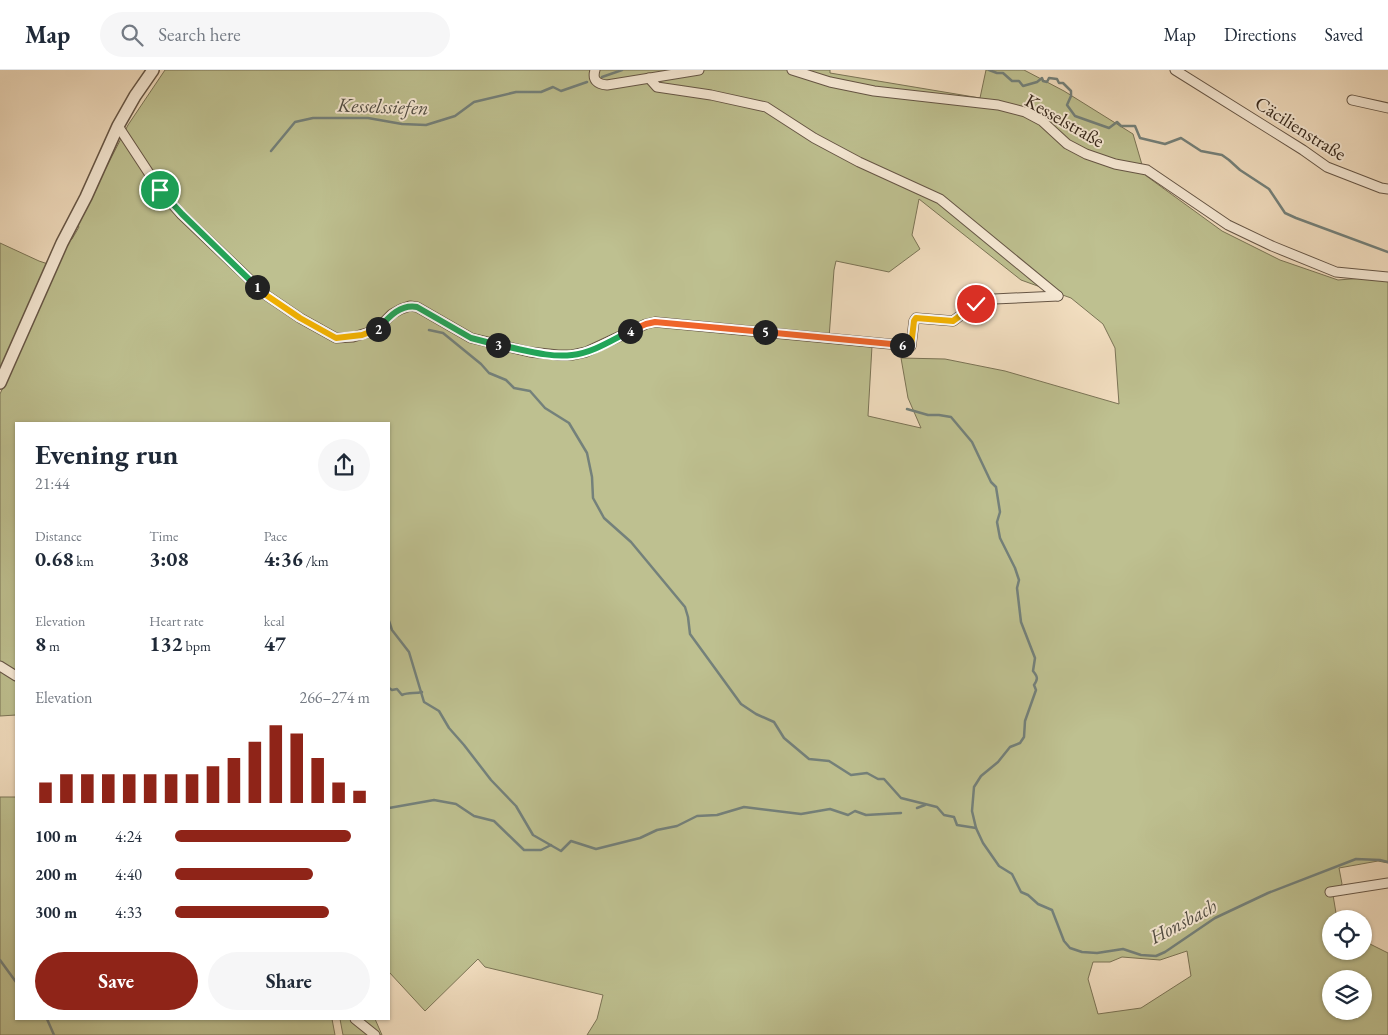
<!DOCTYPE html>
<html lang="en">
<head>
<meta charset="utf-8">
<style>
  :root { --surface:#fff; --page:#f6f6f7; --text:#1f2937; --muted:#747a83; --line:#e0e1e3; --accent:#8f2418 }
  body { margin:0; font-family:"EB Garamond",serif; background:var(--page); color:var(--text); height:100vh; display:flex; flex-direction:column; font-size:19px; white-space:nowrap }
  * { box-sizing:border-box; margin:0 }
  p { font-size:16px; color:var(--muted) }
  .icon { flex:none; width:28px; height:28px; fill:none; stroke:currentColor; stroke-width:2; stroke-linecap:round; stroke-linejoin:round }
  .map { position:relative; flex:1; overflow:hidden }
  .panel { position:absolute; left:15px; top:352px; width:375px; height:598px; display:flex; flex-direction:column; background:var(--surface); border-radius:0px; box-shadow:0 1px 4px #0004 }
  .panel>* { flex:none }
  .controls { position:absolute; left:1322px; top:840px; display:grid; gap:10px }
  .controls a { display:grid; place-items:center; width:50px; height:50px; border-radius:50%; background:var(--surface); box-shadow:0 1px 4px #0004; font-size:25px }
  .pin { position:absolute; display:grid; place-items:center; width:42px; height:42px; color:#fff; margin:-21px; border:2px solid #fff; border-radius:50%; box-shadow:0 1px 5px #0007 }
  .km { position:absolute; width:25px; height:25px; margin:-12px; border-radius:50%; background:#222; color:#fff; font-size:14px; line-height:25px; text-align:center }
  .round { display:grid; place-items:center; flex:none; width:52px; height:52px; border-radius:26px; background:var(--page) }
  .head { display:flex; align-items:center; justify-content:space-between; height:85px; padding:0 20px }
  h1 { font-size:28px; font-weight:700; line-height:38px }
  .metrics { display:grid; grid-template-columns:repeat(3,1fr); gap:8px; height:85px; padding:5px 20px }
  .metrics div { display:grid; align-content:center }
  .metrics b { font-size:21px; font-weight:700 }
  .metrics small { font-size:14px; font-weight:400 }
  .metrics p { font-size:14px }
  .chart { height:140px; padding:10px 20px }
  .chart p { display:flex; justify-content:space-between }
  .chart svg { width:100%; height:90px; margin-top:5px; stroke:var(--accent); stroke-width:6 }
  .cta { display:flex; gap:10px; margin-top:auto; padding:10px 20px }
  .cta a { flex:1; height:58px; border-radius:30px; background:var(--accent); color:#fff; font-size:20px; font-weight:700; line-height:58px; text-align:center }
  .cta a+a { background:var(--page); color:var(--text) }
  ul { padding:0 20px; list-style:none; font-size:16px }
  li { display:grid; grid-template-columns:80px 60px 1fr; align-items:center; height:38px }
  li i { height:12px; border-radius:6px; background:var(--accent) }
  header { display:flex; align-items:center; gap:30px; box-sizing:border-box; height:70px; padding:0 25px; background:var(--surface); border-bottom:1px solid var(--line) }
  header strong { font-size:24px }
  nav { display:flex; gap:28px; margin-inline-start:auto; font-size:18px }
  .search { width:350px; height:45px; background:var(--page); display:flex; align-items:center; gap:12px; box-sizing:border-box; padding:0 18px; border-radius:28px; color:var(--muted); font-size:19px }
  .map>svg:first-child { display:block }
  .green { fill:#bec090; stroke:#7b7456; fill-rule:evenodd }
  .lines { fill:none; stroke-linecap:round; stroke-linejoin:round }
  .stream { stroke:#74817b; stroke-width:2.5 }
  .minor-casing { stroke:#665646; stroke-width:11 }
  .tertiary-casing { stroke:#665646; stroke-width:14 }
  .minor { stroke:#f7ead6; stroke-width:9 }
  .tertiary { stroke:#f7ead6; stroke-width:11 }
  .split-1-casing { stroke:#fff; stroke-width:10 }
  .split-2-casing { stroke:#fff; stroke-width:10 }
  .split-3-casing { stroke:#fff; stroke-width:10 }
  .split-4-casing { stroke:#fff; stroke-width:10 }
  .split-5-casing { stroke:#fff; stroke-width:10 }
  .split-6-casing { stroke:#fff; stroke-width:10 }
  .split-7-casing { stroke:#fff; stroke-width:10 }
  .split-1 { stroke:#22a559; stroke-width:6 }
  .split-2 { stroke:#f5b400; stroke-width:6 }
  .split-3 { stroke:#22a559; stroke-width:6 }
  .split-4 { stroke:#22a559; stroke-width:6 }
  .split-5 { stroke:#f0652b; stroke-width:6 }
  .split-6 { stroke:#f0652b; stroke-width:6 }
  .split-7 { stroke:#f5b400; stroke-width:6 }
  .labels { text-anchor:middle; stroke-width:4; stroke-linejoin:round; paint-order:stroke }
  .street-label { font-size:19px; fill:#38291d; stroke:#f7ead6 }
  .water-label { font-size:20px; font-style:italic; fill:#514e44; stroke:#f7ead6 }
</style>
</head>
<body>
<header>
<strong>Map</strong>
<div class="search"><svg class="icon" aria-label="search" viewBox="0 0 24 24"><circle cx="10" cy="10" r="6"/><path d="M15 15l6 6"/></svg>Search here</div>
<nav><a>Map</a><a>Directions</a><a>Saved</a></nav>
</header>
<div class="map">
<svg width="1388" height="965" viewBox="0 0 1388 965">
  <rect width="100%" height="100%" fill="#f2dec0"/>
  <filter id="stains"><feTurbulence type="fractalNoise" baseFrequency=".004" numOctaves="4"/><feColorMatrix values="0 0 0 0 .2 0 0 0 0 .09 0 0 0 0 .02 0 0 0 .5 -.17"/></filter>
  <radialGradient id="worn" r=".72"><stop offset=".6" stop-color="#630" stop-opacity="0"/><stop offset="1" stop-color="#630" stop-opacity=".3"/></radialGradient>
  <g class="green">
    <path d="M165 0H830V3L980 28 986 0H1024L1064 21 1133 64 1145 105 1222 161 1280 190 1338 210 1388 206V793L1378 791 1339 798 1342 814 1333 825 1337 849H1331V881H1364V871L1388 883V965H587L597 949 603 925 485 897 478 889 425 941 389 902V354H16V645L0 646V324L69 170 72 169 79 157 77 154 128 55ZM919 129 1021 210 1071 228 1103 254 1115 278 1119 334 1005 301 945 289 901 288 908 328 921 358 868 346 872 276 829 268 834 200 836 191 889 202 920 179 912 165ZM1187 881 1191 906 1141 938 1098 944 1088 909 1093 892H1110L1122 887 1160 890ZM1331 909H1364V941H1331Z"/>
    <polygon points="0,173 39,191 48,194 0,301"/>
    <polygon points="0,727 16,727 16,949 332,949 335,965 0,965"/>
    <polygon points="340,949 375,949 382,965 343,965"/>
  </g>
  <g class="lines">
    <g class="stream">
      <polyline points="989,0 997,3 1003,3 1012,11 1019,11 1023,16 1037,12 1042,8 1043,11 1047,12 1049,8 1057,9 1059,13 1063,13 1071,21 1071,26 1067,35 1075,46 1109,58 1117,52 1121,56 1135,56 1140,68 1165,74 1181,68 1201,81 1222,85 1229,90 1240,100 1269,119 1285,143 1296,148 1388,182"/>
      <polyline points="602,7 622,0"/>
      <polyline points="271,81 295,52 313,48 368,48 402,54 426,55 455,46 474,32 516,22 541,22 553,17 561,21 587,12"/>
      <polyline points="429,260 443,263 481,294 489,303 506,310 514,318 530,321 545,338 569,353 587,383 592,407 593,428 604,448 631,472 685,537 688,547 690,564 741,634 756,644 774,652 784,668 809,689 829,691 851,705 867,703 878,709 884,709 901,728 937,737 944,745 954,747 957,755 976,758"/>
      <path d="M907 339 928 345H939L951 347 972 372 991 412 996 417 1000 442 997 452 1000 468 1015 498 1019 510 1017 518 1021 552 1035 588 1033 601C1038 607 1038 609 1034 615L1036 620 1025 651 1024 667 1020 673 1010 677 998 692 981 706 974 717 972 741 976 758 983 773 999 796 1012 804 1021 822 1028 825 1038 834 1052 840 1064 871 1070 878 1082 882 1097 883 1123 879 1141 885 1156 886 1165 882 1215 848 1268 823 1356 789 1380 790 1388 792"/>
      <polyline points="389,551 392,560 409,582 424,632 439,641 449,658 464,675 491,710 516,736 533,765 561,781 571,771 596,779 640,768 657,760 677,756 697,746 717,745 744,737 801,744 830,739 848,745 855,741 866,745 901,743"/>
      <path d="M389 618 392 620 397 619 402 625C409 622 415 624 422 622"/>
      <polyline points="389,738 434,730 456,734 474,746 494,751 524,780 541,780 551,775"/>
      <polyline points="917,738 925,735"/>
      <polyline points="0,890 16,912"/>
      <polyline points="47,949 54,965"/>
    </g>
    <g class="minor-casing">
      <g id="minor">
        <path d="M595 0C592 10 597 14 607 15L699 0"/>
        <polyline points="792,0 830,12 874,21 998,35 1025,42 1042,51 1067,74 1086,84 1115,94 1147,100 1228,155 1272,176 1336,202 1388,207"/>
        <polyline points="1175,0 1303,80 1327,97 1381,118 1388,119"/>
        <polyline points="649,8 657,17 711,25 766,37 814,68 859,92 940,129 1058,226"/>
        <polyline points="1352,30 1388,38"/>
        <polyline points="118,56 160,120 182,145 266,225 300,248 336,268 353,267 370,262 378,258 392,244 401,239 410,236 417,237 471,268 530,282 558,285 572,285 586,282 646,254 655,252 911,276 914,251 916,248 953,251 976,234 994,229 1058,226"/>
        <polyline points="0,596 16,606"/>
        <polyline points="1330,822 1388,813"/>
        <polyline points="355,949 375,965"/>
      </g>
    </g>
    <g class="tertiary-casing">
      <polyline id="tertiary" points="0,313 62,173 86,127 118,56 135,26 153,0"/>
    </g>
    <use href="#minor" class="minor"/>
    <use href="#tertiary" class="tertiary"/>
  </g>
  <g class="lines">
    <g class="split-1-casing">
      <polyline id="split-1" points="160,120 182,144 257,217"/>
    </g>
    <g class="split-2-casing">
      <polyline id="split-2" points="257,217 266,225 300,248 336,268 362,265 378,259"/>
    </g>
    <g class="split-3-casing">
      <path id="split-3" d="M378 259C389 247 400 234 417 237L471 268 498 275"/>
    </g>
    <g class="split-4-casing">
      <path id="split-4" d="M498 275C522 279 548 288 572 285 592 283 612 270 630 261"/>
    </g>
    <g class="split-5-casing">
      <polyline id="split-5" points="630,261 646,254 655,252 765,262"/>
    </g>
    <g class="split-6-casing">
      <polyline id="split-6" points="765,262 902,275"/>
    </g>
    <g class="split-7-casing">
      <polyline id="split-7" points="902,275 911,276 914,251 916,248 953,251 976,234"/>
    </g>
    <use href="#split-1" class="split-1"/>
    <use href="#split-2" class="split-2"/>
    <use href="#split-3" class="split-3"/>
    <use href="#split-4" class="split-4"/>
    <use href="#split-5" class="split-5"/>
    <use href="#split-6" class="split-6"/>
    <use href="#split-7" class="split-7"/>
  </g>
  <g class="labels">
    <g class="street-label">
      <text transform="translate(1065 50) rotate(30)" y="7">Kesselstraße</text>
      <text transform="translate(1301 58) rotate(32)" y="7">Cäcilienstraße</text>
    </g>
    <g class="water-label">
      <text transform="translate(383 36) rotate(2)" y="7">Kesselssiefen</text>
      <text transform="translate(1183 851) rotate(-28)" y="7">Honsbach</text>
    </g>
  </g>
  <rect width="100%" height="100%" filter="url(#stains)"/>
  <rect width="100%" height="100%" fill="url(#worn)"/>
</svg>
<div class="controls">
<a><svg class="icon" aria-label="locate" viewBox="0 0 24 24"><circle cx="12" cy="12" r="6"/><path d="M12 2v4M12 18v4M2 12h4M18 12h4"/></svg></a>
<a><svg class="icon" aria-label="layers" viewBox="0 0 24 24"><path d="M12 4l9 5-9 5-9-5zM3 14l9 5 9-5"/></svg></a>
</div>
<div class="pin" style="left:160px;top:120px;background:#1e9e55"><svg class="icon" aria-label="arrive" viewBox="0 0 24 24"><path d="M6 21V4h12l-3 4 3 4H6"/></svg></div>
<div class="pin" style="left:976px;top:234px;background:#d93025"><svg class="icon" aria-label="check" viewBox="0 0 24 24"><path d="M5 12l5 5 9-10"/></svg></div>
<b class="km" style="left:257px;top:217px">1</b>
<b class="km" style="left:378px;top:259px">2</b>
<b class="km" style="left:498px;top:275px">3</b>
<b class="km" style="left:630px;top:261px">4</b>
<b class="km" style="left:765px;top:262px">5</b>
<b class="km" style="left:902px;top:275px">6</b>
<section class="panel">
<div class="head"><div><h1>Evening run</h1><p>21:44</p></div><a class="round"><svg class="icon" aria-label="share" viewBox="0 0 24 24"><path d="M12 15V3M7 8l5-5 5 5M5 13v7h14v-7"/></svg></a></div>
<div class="metrics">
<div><p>Distance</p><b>0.68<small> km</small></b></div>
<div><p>Time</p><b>3:08</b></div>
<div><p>Pace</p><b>4:36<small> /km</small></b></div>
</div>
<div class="metrics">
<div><p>Elevation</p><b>8<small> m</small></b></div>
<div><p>Heart rate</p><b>132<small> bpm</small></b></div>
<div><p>kcal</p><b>47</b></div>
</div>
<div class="chart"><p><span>Elevation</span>266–274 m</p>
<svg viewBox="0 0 160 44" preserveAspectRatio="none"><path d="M5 44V34M15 44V30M25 44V30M35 44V30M45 44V30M55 44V30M65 44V30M75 44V30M85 44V26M95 44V22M105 44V14M115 44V6M125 44V10M135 44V22M145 44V34M155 44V38"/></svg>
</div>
<ul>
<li><b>100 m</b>4:24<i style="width:90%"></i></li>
<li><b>200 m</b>4:40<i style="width:71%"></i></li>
<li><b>300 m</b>4:33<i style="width:79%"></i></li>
</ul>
<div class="cta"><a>Save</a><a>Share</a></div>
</section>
</div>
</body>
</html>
